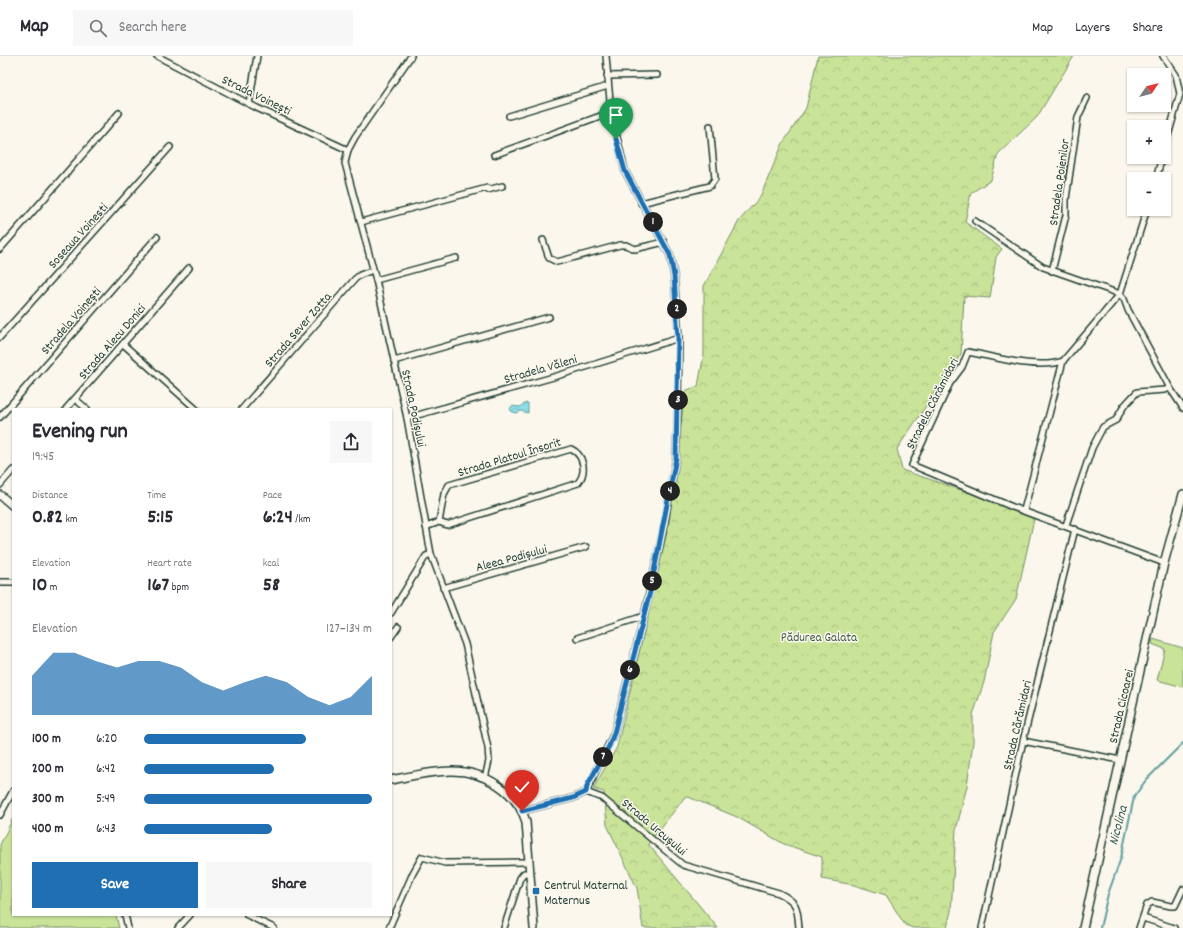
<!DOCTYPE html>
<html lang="en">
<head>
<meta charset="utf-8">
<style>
  :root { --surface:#fff; --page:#f7f7f7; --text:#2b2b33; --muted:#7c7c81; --line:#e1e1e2; --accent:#1f6fb2 }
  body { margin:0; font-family:Dekko,sans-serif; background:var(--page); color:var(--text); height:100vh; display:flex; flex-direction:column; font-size:15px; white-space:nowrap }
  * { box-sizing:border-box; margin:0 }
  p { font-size:13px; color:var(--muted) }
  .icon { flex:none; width:22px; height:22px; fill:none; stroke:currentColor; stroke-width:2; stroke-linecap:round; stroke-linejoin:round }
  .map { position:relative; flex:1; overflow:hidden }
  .side { position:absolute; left:12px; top:352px; width:380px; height:508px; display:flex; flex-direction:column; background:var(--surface); border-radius:0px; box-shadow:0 1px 3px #0004 }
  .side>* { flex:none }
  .needle { width:26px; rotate:55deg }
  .buttons { position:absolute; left:1127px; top:12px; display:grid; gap:8px }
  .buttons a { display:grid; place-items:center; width:44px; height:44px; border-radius:0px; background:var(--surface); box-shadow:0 1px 3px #0004; font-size:20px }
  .pin { position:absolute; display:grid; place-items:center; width:34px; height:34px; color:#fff; margin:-41px -17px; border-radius:50% 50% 50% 0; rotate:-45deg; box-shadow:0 0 4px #0007 }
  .pin .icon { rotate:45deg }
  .km { position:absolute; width:20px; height:20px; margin:-10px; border-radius:50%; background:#222; color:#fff; font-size:11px; line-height:20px; text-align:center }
  .round { display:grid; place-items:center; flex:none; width:42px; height:42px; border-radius:0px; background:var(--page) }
  .summary { display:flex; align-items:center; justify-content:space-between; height:68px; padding:0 20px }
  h1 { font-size:22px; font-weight:800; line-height:30px }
  .metrics { display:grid; grid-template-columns:repeat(3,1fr); gap:6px; height:68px; padding:4px 20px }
  .metrics div { display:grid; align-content:center }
  .metrics b { font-size:20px; font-weight:800 }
  .metrics small { font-size:11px; font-weight:400 }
  .metrics p { font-size:11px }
  .chart { height:112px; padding:8px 20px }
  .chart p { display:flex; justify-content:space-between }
  .chart svg { width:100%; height:72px; margin-top:4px; fill:var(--accent); opacity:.7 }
  .cta { display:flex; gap:8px; margin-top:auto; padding:8px 20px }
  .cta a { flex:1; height:46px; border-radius:0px; background:var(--accent); color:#fff; font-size:16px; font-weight:800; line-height:46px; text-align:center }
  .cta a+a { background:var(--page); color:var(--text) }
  ul { padding:0 20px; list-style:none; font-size:13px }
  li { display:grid; grid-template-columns:64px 48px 1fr; align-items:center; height:30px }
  li i { height:10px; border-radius:5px; background:var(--accent) }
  header { display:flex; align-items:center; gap:24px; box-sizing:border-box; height:56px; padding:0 20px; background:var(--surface); border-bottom:1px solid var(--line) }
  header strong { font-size:19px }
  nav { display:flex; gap:22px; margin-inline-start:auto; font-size:14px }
  .search { width:280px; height:36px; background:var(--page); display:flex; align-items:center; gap:10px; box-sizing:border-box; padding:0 14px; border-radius:0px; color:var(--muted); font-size:15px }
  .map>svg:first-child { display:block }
  .green { fill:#c9e399; stroke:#749066 }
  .forest { fill:url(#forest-crowns); stroke:#749066 }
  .water { fill:url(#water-waves); stroke:#619e9f }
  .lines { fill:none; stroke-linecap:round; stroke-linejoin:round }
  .stream { stroke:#619e9f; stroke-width:2 }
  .street-casing { stroke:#1f3d34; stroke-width:8 }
  .secondary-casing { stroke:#1f3d34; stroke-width:10 }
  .street { stroke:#fbf7ec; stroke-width:5 }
  .secondary { stroke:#fbf7ec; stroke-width:7 }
  .route-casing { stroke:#fff; stroke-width:8 }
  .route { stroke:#1f6fb2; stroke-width:5 }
  .poi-dot { fill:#1f6fb2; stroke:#fbf7ec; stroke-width:1.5 }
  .labels { text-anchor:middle; stroke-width:3; stroke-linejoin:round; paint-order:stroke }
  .street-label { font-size:13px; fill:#1f3d34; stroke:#fbf7ec }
  .park-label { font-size:13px; fill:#415e48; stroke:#fbf7ec }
  .poi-label { font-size:13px; fill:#1f3d34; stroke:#fbf7ec; text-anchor:start }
  .water-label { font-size:14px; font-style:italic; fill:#355d58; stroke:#fbf7ec }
</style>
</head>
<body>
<header>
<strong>Map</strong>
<div class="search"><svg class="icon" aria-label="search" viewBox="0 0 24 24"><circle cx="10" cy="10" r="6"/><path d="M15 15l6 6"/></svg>Search here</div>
<nav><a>Map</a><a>Layers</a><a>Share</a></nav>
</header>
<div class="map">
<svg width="1183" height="872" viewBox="0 0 1183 872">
  <defs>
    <pattern id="forest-crowns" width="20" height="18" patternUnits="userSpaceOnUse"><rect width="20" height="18" fill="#c9e399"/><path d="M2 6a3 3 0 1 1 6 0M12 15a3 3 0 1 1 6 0" fill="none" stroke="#acc484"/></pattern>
    <pattern id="water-waves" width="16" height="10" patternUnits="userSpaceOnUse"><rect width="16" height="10" fill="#8ddee7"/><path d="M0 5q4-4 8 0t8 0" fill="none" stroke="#79bfc7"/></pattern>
  </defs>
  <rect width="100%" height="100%" fill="#fbf7ec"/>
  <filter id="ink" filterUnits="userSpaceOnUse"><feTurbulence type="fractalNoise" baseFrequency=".025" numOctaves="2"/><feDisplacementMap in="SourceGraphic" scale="8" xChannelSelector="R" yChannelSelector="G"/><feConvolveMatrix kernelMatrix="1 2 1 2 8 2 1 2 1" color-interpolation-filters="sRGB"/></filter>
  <g filter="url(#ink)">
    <g class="green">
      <polygon points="1153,583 1183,592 1183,631 1157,624 1165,593 1152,588"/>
      <polygon points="13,762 13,859 116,859 119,872 0,872 0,789"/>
    </g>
    <polygon class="forest" points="818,0 1074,0 1037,61 998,98 991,124 971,137 965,166 1002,193 996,201 990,242 964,240 961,298 897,393 902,414 1015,452 1034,463 1016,543 994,576 984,626 973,659 973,686 967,730 956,774 951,855 947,872 913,872 905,869 886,839 854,829 822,823 822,801 784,788 737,761 686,740 648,788 718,872 643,872 637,832 607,769 604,736 593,733 617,691 655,529 669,467 685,335 698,330 704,298 704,230 739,165 760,141 783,87 806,52"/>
    <polygon class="water" points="526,347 528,347 528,357 521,355 516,357 512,356 510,353 512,350 520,351"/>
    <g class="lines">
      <polyline class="stream" points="1100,872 1108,838 1121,802 1134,741 1146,724 1183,687"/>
      <g class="street-casing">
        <g id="street">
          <polyline points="157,0 257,52 348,94"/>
          <polyline points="411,0 355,81 348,94 345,107 376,224 407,362 431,498 465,588 488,692 489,705 485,722"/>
          <polyline points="1163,0 1176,19 1180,38 1164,94"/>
          <polyline points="607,20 657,19"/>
          <polyline points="249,48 257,0"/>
          <polyline points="509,60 608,30"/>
          <polyline points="494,99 611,56"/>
          <polyline points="1156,123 1162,101"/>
          <polyline points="641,147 710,130 715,123 710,70"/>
          <polyline points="975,165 1043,211 1120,238 1124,243 1128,254 1170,332 1183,352"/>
          <polyline points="361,166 487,132 488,134 502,130"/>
          <polyline points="543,184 549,202 557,206 620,189 626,189 635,193 664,186"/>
          <polyline points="0,193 119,57"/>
          <polyline points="1052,215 1066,159 1066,143 1078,61 1087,42"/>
          <polyline points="376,224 456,202"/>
          <polyline points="0,281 170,91"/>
          <polyline points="123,288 196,353"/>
          <polyline points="394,305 549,261"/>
          <path d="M1063 305C1036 314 996 301 968 296L962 311 950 327 912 409 1015 452 1164 507"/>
          <polyline points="75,343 87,353"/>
          <polyline points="66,353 189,212"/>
          <polyline points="242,353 355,223 360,219 373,214"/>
          <polyline points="0,361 157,181"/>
          <polyline points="407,362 557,320 679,282"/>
          <path d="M571 393C584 399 587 416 578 427L447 469 439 466 444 438 449 429Z"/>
          <polyline points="0,429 13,414"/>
          <polyline points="1024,454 1063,305 1120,238 1147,153"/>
          <polyline points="1066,469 1092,392 1103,371 1116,364 1124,350 1137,336 1165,334 1170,332"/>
          <polyline points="426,471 439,466"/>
          <polyline points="0,526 13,526"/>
          <polyline points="443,532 586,491"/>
          <polyline points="391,557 426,500 431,498"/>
          <polyline points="391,581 398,571"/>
          <polyline points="577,582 644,560"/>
          <polyline points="1023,685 1120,704"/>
          <polyline points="586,736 614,677 644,560 664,470 676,402 678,345 679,282 674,220 670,199 625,115 611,56 606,0"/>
          <path d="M522 755 573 742 586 736 602 742 683 809 779 837C799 847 797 852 799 872"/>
          <polyline points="0,759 13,735"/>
          <polyline points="125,859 128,872"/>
          <polyline points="247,859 274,872"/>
          <polyline points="1143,862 1174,872"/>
          <polyline points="178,872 190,859"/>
          <polyline points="389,872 413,817 422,801 445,807 530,806"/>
          <polyline points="504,872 520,822 524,817 530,817"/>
          <polyline points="982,872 1023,685 1075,473"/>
          <polyline points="1139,872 1147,849 1152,846 1171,850 1175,850 1183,833"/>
        </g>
      </g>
      <g class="secondary-casing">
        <g id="secondary">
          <polyline points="0,439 13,450"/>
          <path d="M391 724C411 720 432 715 452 715 484 715 517 735 526 766L534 872"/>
          <polyline points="1083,872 1164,507 1183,438"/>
        </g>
      </g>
      <use href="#street" class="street"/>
      <use href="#secondary" class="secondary"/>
    </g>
  </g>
  <g class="lines" filter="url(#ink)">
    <g class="route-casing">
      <polyline id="route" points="522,755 573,742 586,736 587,730 609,690 614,677 650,536 676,402 678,282 674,220 670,199 625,115 616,83"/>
    </g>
    <use href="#route" class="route"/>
  </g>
  <rect class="poi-dot" x="532" y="831" width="8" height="8" rx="2"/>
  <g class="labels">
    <g class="street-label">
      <text transform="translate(257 38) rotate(26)" y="5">Strada Voinești</text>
      <text transform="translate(1058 126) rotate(-82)" y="5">Stradela Poienilor</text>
      <text transform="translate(77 179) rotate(-48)" y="5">Soseaua Voinesti</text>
      <text transform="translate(70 264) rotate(-49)" y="5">Stradela Voinești</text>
      <text transform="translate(297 273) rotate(-49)" y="5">Strada Sever Zotta</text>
      <text transform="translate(111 285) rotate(-49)" y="5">Strada Alecu Donici</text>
      <text transform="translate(540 312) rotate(-16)" y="5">Stradela Văleni</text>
      <text transform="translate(931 347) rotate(-63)" y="5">Stradela Cărămidari</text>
      <text transform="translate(415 352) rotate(78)" y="5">Strada Podișului</text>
      <text transform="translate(509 400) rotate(-17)" y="5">Strada Platoul Însorit</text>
      <text transform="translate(511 501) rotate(-15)" y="5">Aleea Podișului</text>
      <text transform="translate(1120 650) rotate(-77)" y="5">Strada Cicoarei</text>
      <text transform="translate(1016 669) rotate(-77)" y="5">Strada Cărămidari</text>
      <text transform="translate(655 770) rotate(40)" y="5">Strada Urcușului</text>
    </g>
    <g class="park-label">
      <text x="819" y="585">Pădurea Galata</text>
    </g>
    <g class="poi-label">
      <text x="544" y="833">Centrul Maternal<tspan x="544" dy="15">Maternus</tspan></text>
    </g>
    <g class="water-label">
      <text transform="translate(1117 769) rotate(-75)" y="5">Nicolina</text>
    </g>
  </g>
</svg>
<div class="buttons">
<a><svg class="needle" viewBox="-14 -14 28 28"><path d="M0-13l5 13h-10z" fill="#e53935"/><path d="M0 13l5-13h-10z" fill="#7c7c81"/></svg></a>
<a>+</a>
<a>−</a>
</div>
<div class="pin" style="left:616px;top:83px;background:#1e9e55"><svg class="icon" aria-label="arrive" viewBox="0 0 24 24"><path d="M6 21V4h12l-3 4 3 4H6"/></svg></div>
<div class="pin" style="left:522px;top:755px;background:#d93025"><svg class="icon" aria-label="check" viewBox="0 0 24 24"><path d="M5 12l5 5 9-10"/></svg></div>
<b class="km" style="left:653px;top:166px">1</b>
<b class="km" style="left:677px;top:253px">2</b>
<b class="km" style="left:678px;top:344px">3</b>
<b class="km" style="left:670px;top:435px">4</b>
<b class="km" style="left:652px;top:525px">5</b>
<b class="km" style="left:630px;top:614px">6</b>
<b class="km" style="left:603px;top:701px">7</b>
<section class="side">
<div class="summary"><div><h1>Evening run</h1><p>19:45</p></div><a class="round"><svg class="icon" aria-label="share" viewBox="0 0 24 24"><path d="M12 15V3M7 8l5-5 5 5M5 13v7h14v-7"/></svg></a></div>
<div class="metrics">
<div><p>Distance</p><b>0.82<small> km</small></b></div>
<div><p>Time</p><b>5:15</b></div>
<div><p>Pace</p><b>6:24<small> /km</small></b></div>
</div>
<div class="metrics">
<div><p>Elevation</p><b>10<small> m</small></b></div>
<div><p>Heart rate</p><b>167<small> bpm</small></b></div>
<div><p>kcal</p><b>58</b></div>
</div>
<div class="chart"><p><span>Elevation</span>127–134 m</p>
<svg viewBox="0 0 160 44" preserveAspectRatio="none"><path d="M0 44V20L10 6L20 6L30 11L40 15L50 11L60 11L70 15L80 24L90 29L100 24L110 20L120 24L130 33L140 38L150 33L160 20V44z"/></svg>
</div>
<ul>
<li><b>100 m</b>6:20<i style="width:71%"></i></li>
<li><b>200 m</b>6:42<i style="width:57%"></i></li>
<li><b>300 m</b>5:49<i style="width:100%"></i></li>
<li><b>400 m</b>6:43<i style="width:56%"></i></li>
</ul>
<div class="cta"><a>Save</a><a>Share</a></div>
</section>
</div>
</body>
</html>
